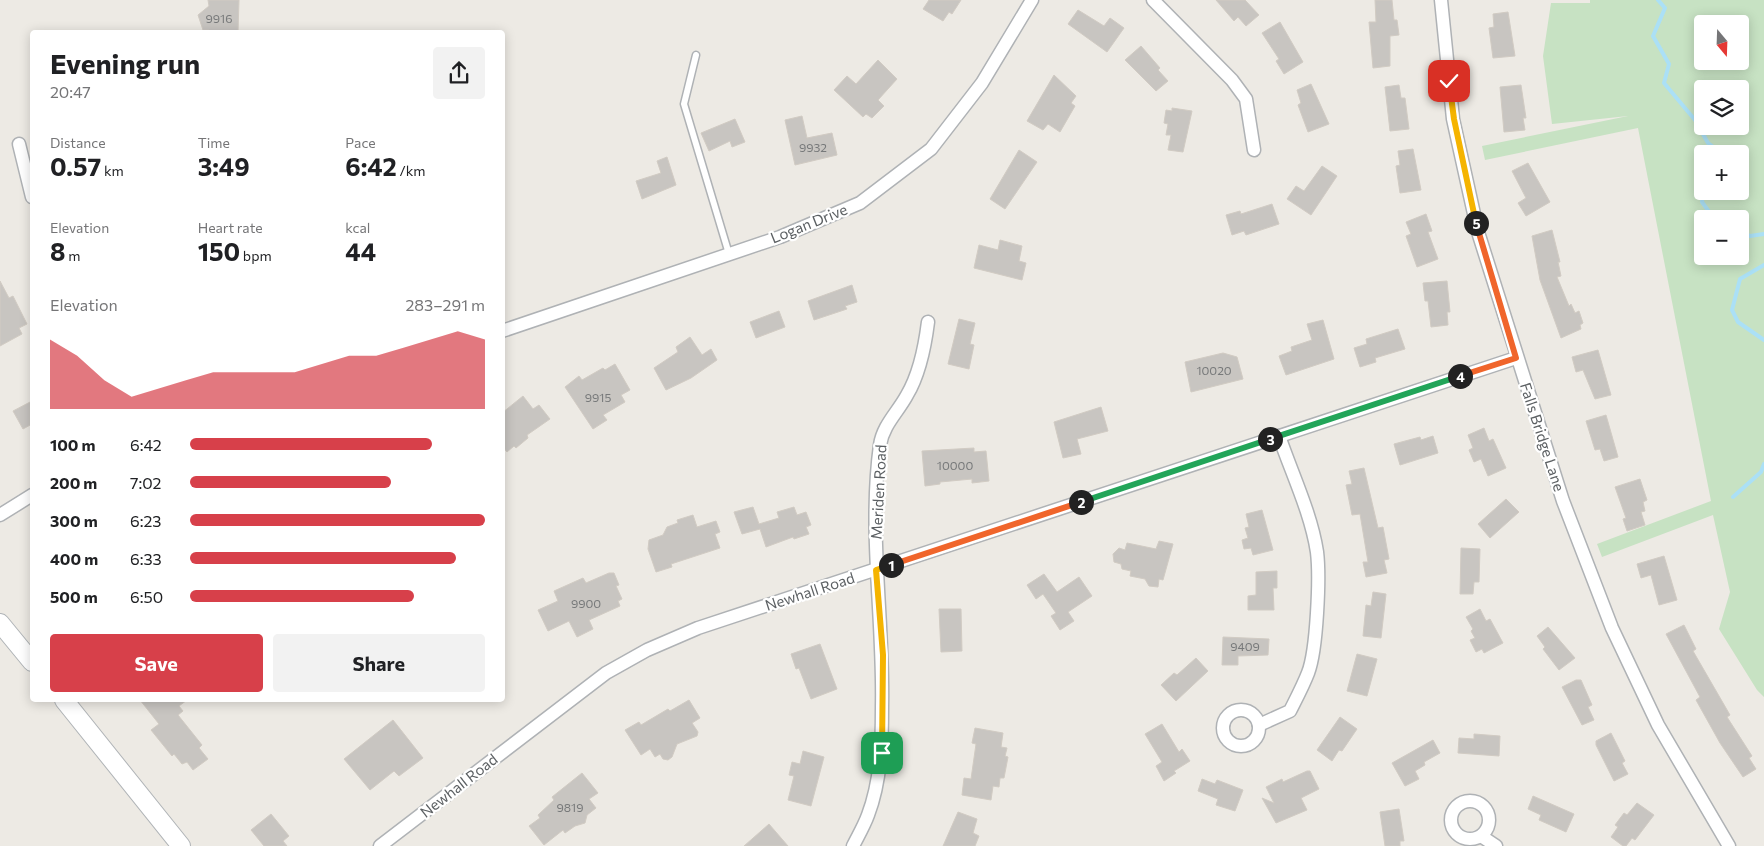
<!DOCTYPE html>
<html lang="en">
<head>
<meta charset="utf-8">
<style>
  :root { --surface:#fff; --page:#f2f2f2; --text:#202124; --muted:#757577; --accent:#d7404a }
  body { margin:0; font-family:Commissioner,sans-serif; background:var(--page); color:var(--text); height:100vh; display:flex; flex-direction:column; font-size:19px; white-space:nowrap }
  * { box-sizing:border-box; margin:0 }
  p { font-size:16px; color:var(--muted) }
  .icon { flex:none; width:28px; height:28px; fill:none; stroke:currentColor; stroke-width:2; stroke-linecap:round; stroke-linejoin:round }
  .map { position:relative; flex:1; overflow:hidden }
  .side { position:absolute; left:30px; top:30px; width:475px; height:672px; display:flex; flex-direction:column; background:var(--surface); border-radius:5px; box-shadow:0 2px 12px #0003 }
  .side>* { flex:none }
  .needle { width:32px; rotate:161deg }
  .controls { position:absolute; left:1694px; top:15px; display:grid; gap:10px }
  .controls a { display:grid; place-items:center; width:55px; height:55px; border-radius:5px; background:var(--surface); box-shadow:0 2px 12px #0003; font-size:25px }
  .pin { position:absolute; display:grid; place-items:center; width:42px; height:42px; color:#fff; margin:-21px; border-radius:10px; box-shadow:0 2px 8px #0006 }
  .km { position:absolute; width:25px; height:25px; margin:-12px; border-radius:50%; background:#222; color:#fff; font-size:14px; line-height:25px; text-align:center }
  .round { display:grid; place-items:center; flex:none; width:52px; height:52px; border-radius:5px; background:var(--page) }
  .head { display:flex; align-items:center; justify-content:space-between; height:85px; padding:0 20px }
  h1 { font-size:28px; font-weight:700; line-height:38px }
  .stats { display:grid; grid-template-columns:repeat(3,1fr); gap:8px; height:85px; padding:5px 20px }
  .stats div { display:grid; align-content:center }
  .stats b { font-size:25px; font-weight:700 }
  .stats small { font-size:14px; font-weight:400 }
  .stats p { font-size:14px }
  .chart { height:140px; padding:10px 20px }
  .chart p { display:flex; justify-content:space-between }
  .chart svg { width:100%; height:90px; margin-top:5px; fill:var(--accent); opacity:.7 }
  .cta { display:flex; gap:10px; margin-top:auto; padding:10px 20px }
  .cta a { flex:1; height:58px; border-radius:5px; background:var(--accent); color:#fff; font-size:20px; font-weight:700; line-height:58px; text-align:center }
  .cta a+a { background:var(--page); color:var(--text) }
  ul { padding:0 20px; list-style:none; font-size:16px }
  li { display:grid; grid-template-columns:80px 60px 1fr; align-items:center; height:38px }
  li i { height:12px; border-radius:6px; background:var(--accent) }
  .map>svg:first-child { display:block }
  .green { fill:#c7e2c3; fill-rule:evenodd }
  .lines { fill:none; stroke-linecap:round; stroke-linejoin:round }
  .stream { stroke:#abe0f6; stroke-width:4 }
  .building { fill:#c8c5c1; stroke:#d1cbc3 }
  .lane-casing { stroke:#afb2b5; stroke-width:9 }
  .street-casing { stroke:#afb2b5; stroke-width:15 }
  .secondary-casing { stroke:#b0b4b7; stroke-width:20 }
  .lane { stroke:#fff; stroke-width:6 }
  .street { stroke:#fff; stroke-width:12 }
  .secondary { stroke:#fff; stroke-width:18 }
  .split-1-casing { stroke:#fff; stroke-width:10 }
  .split-2-casing { stroke:#fff; stroke-width:10 }
  .split-3-casing { stroke:#fff; stroke-width:10 }
  .split-4-casing { stroke:#fff; stroke-width:10 }
  .split-5-casing { stroke:#fff; stroke-width:10 }
  .split-6-casing { stroke:#fff; stroke-width:10 }
  .split-1 { stroke:#f5b400; stroke-width:6 }
  .split-2 { stroke:#f0652b; stroke-width:6 }
  .split-3 { stroke:#22a559; stroke-width:6 }
  .split-4 { stroke:#22a559; stroke-width:6 }
  .split-5 { stroke:#f0652b; stroke-width:6 }
  .split-6 { stroke:#f5b400; stroke-width:6 }
  .labels { text-anchor:middle; stroke-width:4.5; stroke-linejoin:round; paint-order:stroke }
  .number-label { font-size:12px; fill:#77797a }
  .street-label { font-size:15px; fill:#5c6063; stroke:#fff }
</style>
</head>
<body>
<div class="map">
<svg width="1764" height="846" viewBox="0 0 1764 846">
  <rect width="100%" height="100%" fill="#edeae4"/>
  <path class="green" d="M1590 0H1764V697L1757 690 1719 629 1730 592 1713 515 1602 557 1597 544 1711 501 1638 128 1485 160 1482 146 1628 116 1552 124 1543 56 1551 3H1590ZM1702 24H1740V61H1702ZM1702 89H1740V126H1702ZM1702 154H1740V191H1702ZM1702 219H1740V256H1702Z"/>
  <g class="lines">
    <g class="stream">
      <polyline points="1658,0 1665,8 1653,36 1669,64 1664,83 1695,120 1708,143 1723,154"/>
      <polyline points="1703,191 1702,202 1710,213 1718,219"/>
      <polyline points="1740,231 1750,236 1764,234"/>
      <polyline points="1764,265 1740,279 1732,310 1738,322 1764,340"/>
      <polyline points="1733,497 1761,472 1764,464"/>
    </g>
  </g>
  <g class="building">
    <polygon points="208,0 239,0 238,32 209,32 209,30 203,30 198,15 209,6"/>
    <polygon points="929,0 961,0 952,14 949,12 943,21 923,9"/>
    <polygon points="1216,0 1245,0 1259,15 1246,26 1238,17 1234,21"/>
    <polygon points="1375,0 1392,0 1394,20 1397,20 1399,35 1390,36 1390,66 1373,68 1369,22 1376,22"/>
    <polygon points="1078,10 1104,26 1110,18 1124,28 1107,52 1068,24"/>
    <polygon points="1508,12 1515,56 1493,58 1489,28 1494,27 1493,14"/>
    <polygon points="1280,22 1303,62 1284,74 1276,61 1279,59 1262,33"/>
    <polygon points="1141,46 1160,68 1158,70 1168,81 1156,91 1125,60"/>
    <polygon points="878,60 897,79 878,100 884,106 872,118 866,114 863,117 834,90 847,76 856,84"/>
    <polygon points="1054,75 1076,96 1071,103 1075,106 1060,132 1048,124 1043,130 1027,121"/>
    <polygon points="1311,84 1329,124 1308,132 1298,105 1301,103 1297,90"/>
    <polygon points="1399,85 1401,98 1405,98 1409,129 1390,131 1385,87"/>
    <polygon points="1521,85 1526,118 1523,118 1525,130 1504,132 1500,87"/>
    <polygon points="1172,108 1192,111 1183,152 1168,150 1171,135 1166,135 1168,124 1164,123 1166,110 1172,111"/>
    <polygon points="802,116 807,138 832,133 837,155 795,165 785,120"/>
    <polygon points="735,119 745,142 732,147 730,141 709,151 701,133"/>
    <polygon points="1413,149 1421,190 1400,193 1396,166 1400,165 1398,151"/>
    <polygon points="1019,150 1037,162 1005,209 990,199"/>
    <polygon points="667,157 676,185 642,199 636,181 661,173 657,161"/>
    <polygon points="1528,163 1550,202 1526,216 1518,203 1526,198 1512,171"/>
    <polygon points="1322,166 1337,176 1311,215 1287,199 1296,186 1304,191"/>
    <polygon points="1272,204 1279,224 1246,235 1244,231 1232,235 1226,215 1240,211 1241,214"/>
    <polygon points="1426,214 1432,231 1428,232 1438,259 1417,267 1406,236 1411,234 1406,222"/>
    <polygon points="1552,230 1560,262 1558,262 1561,276 1557,277 1569,306 1571,304 1575,313 1579,311 1583,323 1580,325 1581,329 1561,338 1540,280 1532,236"/>
    <polygon points="1000,240 1022,246 1019,261 1026,263 1022,280 974,268 979,245 998,250"/>
    <polygon points="0,281 9,298 13,296 27,324 19,328 22,334 0,346"/>
    <polygon points="1447,281 1450,312 1447,312 1448,325 1431,327 1428,301 1425,301 1423,283"/>
    <polygon points="852,285 857,302 845,306 847,309 814,320 808,301"/>
    <polygon points="779,311 785,327 756,338 750,322"/>
    <polygon points="959,319 975,323 970,344 974,345 969,369 948,364"/>
    <polygon points="1323,320 1334,359 1286,375 1279,356 1292,351 1291,347 1312,340 1307,324"/>
    <polygon points="1398,329 1405,349 1375,358 1376,362 1360,367 1354,348 1367,344 1366,339"/>
    <polygon points="690,337 702,355 711,349 717,360 691,378 666,390 654,368 678,352 676,347"/>
    <polygon points="1598,350 1611,395 1595,399 1583,370 1576,372 1572,357"/>
    <polygon points="1223,353 1237,357 1243,379 1191,392 1185,362"/>
    <polygon points="615,364 630,390 621,395 625,402 603,415 607,420 593,429 565,387 579,376 582,380 603,368 605,370"/>
    <polygon points="523,396 533,409 539,405 550,419 527,435 528,438 516,448 514,446 507,452 502,446 502,413"/>
    <polygon points="32,401 32,424 23,429 13,411"/>
    <polygon points="1101,407 1108,431 1077,439 1081,454 1063,458 1054,422"/>
    <polygon points="1606,415 1618,457 1604,461 1600,449 1595,450 1586,421"/>
    <polygon points="1484,428 1489,441 1493,439 1506,468 1488,476 1481,459 1474,462 1469,450 1473,448 1468,435"/>
    <polygon points="1433,436 1438,453 1400,465 1394,444 1420,437 1421,440"/>
    <polygon points="974,448 974,452 986,451 989,481 972,483 972,479 940,482 940,484 925,486 922,451"/>
    <polygon points="1364,468 1378,528 1383,527 1389,559 1384,560 1387,573 1366,577 1363,562 1368,562 1360,514 1352,515 1346,485 1352,484 1349,471"/>
    <polygon points="1640,479 1647,500 1643,502 1645,511 1641,512 1645,525 1627,531 1623,519 1626,518 1615,487"/>
    <polygon points="1506,499 1519,512 1490,538 1478,524"/>
    <polygon points="753,507 759,524 779,518 777,512 794,507 797,515 806,512 811,525 806,527 809,534 794,539 793,537 766,547 760,529 742,534 734,512"/>
    <polygon points="1262,510 1273,550 1253,555 1251,548 1244,549 1242,540 1248,538 1245,528 1249,527 1246,514"/>
    <polygon points="693,515 697,527 716,521 720,532 715,534 720,548 671,564 672,567 656,572 648,549 649,540 663,535 667,527 678,523 677,520"/>
    <polygon points="1159,541 1173,544 1163,580 1159,579 1158,587 1149,586 1145,579 1130,576 1131,571 1122,569 1121,564 1114,562 1113,554 1119,548 1125,550 1127,543 1156,549"/>
    <polygon points="1461,548 1480,549 1479,582 1474,582 1473,594 1460,594"/>
    <polygon points="1664,556 1677,600 1659,605 1651,575 1641,578 1637,564"/>
    <polygon points="1277,571 1277,588 1273,588 1274,610 1248,610 1248,596 1256,595 1256,572"/>
    <polygon points="609,573 614,573 619,585 616,586 622,599 618,601 620,606 589,620 593,629 577,637 569,621 548,631 538,610 558,601 554,591 583,578 586,583"/>
    <polygon points="1044,574 1057,592 1079,577 1092,596 1068,612 1074,621 1060,630 1051,616 1056,613 1043,594 1036,599 1027,585"/>
    <polygon points="1373,592 1386,594 1381,638 1363,636 1366,605 1371,606"/>
    <polygon points="939,609 961,609 962,651 941,652"/>
    <polygon points="1480,609 1486,621 1490,619 1503,643 1484,653 1482,649 1476,652 1470,640 1475,638 1471,631 1473,629 1466,617"/>
    <polygon points="1684,625 1696,649 1693,651 1730,715 1727,717 1752,756 1749,758 1756,769 1743,777 1720,743 1696,700 1700,697 1666,634"/>
    <polygon points="1548,627 1575,658 1559,670 1543,649 1545,647 1537,636"/>
    <polygon points="1223,637 1269,639 1268,655 1238,656 1238,665 1222,665"/>
    <polygon points="820,644 837,689 811,699 799,668 796,669 791,654"/>
    <polygon points="1357,654 1377,659 1367,696 1347,691"/>
    <polygon points="1196,658 1208,671 1176,701 1161,685 1174,673 1177,675"/>
    <polygon points="1576,680 1581,680 1592,705 1588,707 1594,720 1582,725 1562,687"/>
    <polygon points="140,700 187,700 179,706 183,711 178,715 202,745 199,748 208,759 193,770 187,762 182,764 174,754 172,756 151,730 159,724"/>
    <polygon points="689,700 700,718 692,723 698,732 697,736 677,744 672,757 668,760 663,759 660,754 655,757 650,749 641,755 625,730 639,722 641,725 668,709 670,711"/>
    <polygon points="1340,717 1357,729 1342,751 1339,750 1332,761 1317,750"/>
    <polygon points="393,720 423,758 399,776 394,771 370,790 344,759"/>
    <polygon points="1162,724 1179,752 1182,749 1190,761 1174,771 1176,773 1164,781 1156,766 1162,762 1145,734"/>
    <polygon points="975,728 1003,733 1001,747 1007,748 1005,756 1008,757 1004,778 1000,778 999,787 993,786 991,800 962,795 964,778 971,779 976,744 972,743"/>
    <polygon points="1611,733 1625,761 1622,763 1628,774 1614,781 1596,745 1596,741"/>
    <polygon points="1474,734 1500,736 1499,756 1458,753 1459,738 1474,739"/>
    <polygon points="1433,740 1440,753 1424,762 1425,765 1415,771 1419,779 1405,786 1392,763"/>
    <polygon points="803,751 824,757 811,806 788,800 794,776 789,775 792,762 800,764"/>
    <polygon points="1307,771 1310,771 1319,789 1301,798 1307,810 1276,823 1262,798 1274,803 1266,787 1282,779 1283,782"/>
    <polygon points="582,773 598,793 589,799 596,808 587,815 585,823 575,826 565,833 563,830 544,845 529,826 540,818 538,815 554,800 552,797"/>
    <polygon points="1202,779 1215,784 1217,780 1243,790 1235,811 1216,805 1218,799 1198,791"/>
    <polygon points="1533,796 1574,814 1566,832 1539,820 1541,815 1528,809"/>
    <polygon points="1637,803 1654,815 1635,840 1632,838 1626,846 1623,846 1611,837 1618,827 1615,825 1624,813 1627,815"/>
    <polygon points="1399,809 1404,841 1400,841 1400,846 1385,846 1380,812"/>
    <polygon points="958,812 977,819 973,833 979,836 975,846 943,846"/>
    <polygon points="271,814 289,836 283,841 287,846 264,846 251,830"/>
    <polygon points="769,824 788,846 744,846"/>
  </g>
  <g class="lines">
    <g class="lane-casing">
      <polyline id="lane" points="696,55 684,104 729,254"/>
    </g>
    <g class="street-casing">
      <g id="street">
        <polyline points="1153,0 1232,80 1246,99 1254,150"/>
        <polyline points="1441,0 1453,119 1478,232 1563,501 1612,628 1658,725 1729,846"/>
        <polyline points="19,144 32,197"/>
        <polyline points="502,331 780,237 860,203 931,149 982,83 1032,0"/>
        <polyline points="0,515 32,495"/>
        <circle cx="1241" cy="728" r="18"/>
        <path d="M1259 725 1290 711C1296 699 1303 686 1308 673 1317 650 1320 577 1317 552 1311 513 1292 474 1279 436"/>
        <circle cx="1470" cy="820" r="19"/>
        <polyline points="1481,836 1496,846"/>
        <polyline points="380,846 606,673 647,650 698,628 1516,358"/>
        <path d="M853 846C858 836 864 826 868 815 881 781 882 743 882 707 884 620 868 532 880 445 883 425 898 412 907 395 919 375 925 346 928 322"/>
      </g>
    </g>
    <g class="secondary-casing">
      <g id="secondary">
        <polyline points="0,623 32,662"/>
        <polyline points="64,700 181,846"/>
      </g>
    </g>
    <use href="#lane" class="lane"/>
    <use href="#street" class="street"/>
    <use href="#secondary" class="secondary"/>
  </g>
  <g class="lines">
    <g class="split-1-casing">
      <polyline id="split-1" points="882,753 883,655 876,570 891,565"/>
    </g>
    <g class="split-2-casing">
      <polyline id="split-2" points="891,565 1081,502"/>
    </g>
    <g class="split-3-casing">
      <polyline id="split-3" points="1081,502 1270,439"/>
    </g>
    <g class="split-4-casing">
      <polyline id="split-4" points="1270,439 1460,376"/>
    </g>
    <g class="split-5-casing">
      <polyline id="split-5" points="1460,376 1516,358 1476,223"/>
    </g>
    <g class="split-6-casing">
      <polyline id="split-6" points="1449,81 1454,119 1476,223"/>
    </g>
    <use href="#split-1" class="split-1"/>
    <use href="#split-2" class="split-2"/>
    <use href="#split-3" class="split-3"/>
    <use href="#split-4" class="split-4"/>
    <use href="#split-5" class="split-5"/>
    <use href="#split-6" class="split-6"/>
  </g>
  <g class="labels">
    <g class="number-label">
      <text x="219" y="23">9916</text>
      <text x="813" y="152">9932</text>
      <text x="1214" y="375">10020</text>
      <text x="598" y="402">9915</text>
      <text x="955" y="470">10000</text>
      <text x="586" y="608">9900</text>
      <text x="1245" y="651">9409</text>
      <text x="570" y="812">9819</text>
    </g>
    <g class="street-label">
      <text transform="translate(809 224) rotate(-22)" y="5">Logan Drive</text>
      <text transform="translate(1542 437) rotate(72)" y="5">Falls Bridge Lane</text>
      <text transform="translate(879 492) rotate(-87)" y="5">Meriden Road</text>
      <text transform="translate(810 592) rotate(-18)" y="5">Newhall Road</text>
      <text transform="translate(459 786) rotate(-38)" y="5">Newhall Road</text>
    </g>
  </g>
</svg>
<div class="controls">
<a><svg class="needle" viewBox="-14 -14 28 28"><path d="M0-13l5 13h-10z" fill="#e53935"/><path d="M0 13l5-13h-10z" fill="#757577"/></svg></a>
<a><svg class="icon" aria-label="layers" viewBox="0 0 24 24"><path d="M12 4l9 5-9 5-9-5zM3 14l9 5 9-5"/></svg></a>
<a>+</a>
<a>−</a>
</div>
<div class="pin" style="left:882px;top:753px;background:#1e9e55"><svg class="icon" aria-label="arrive" viewBox="0 0 24 24"><path d="M6 21V4h12l-3 4 3 4H6"/></svg></div>
<div class="pin" style="left:1449px;top:81px;background:#d93025"><svg class="icon" aria-label="check" viewBox="0 0 24 24"><path d="M5 12l5 5 9-10"/></svg></div>
<b class="km" style="left:891px;top:565px">1</b>
<b class="km" style="left:1081px;top:502px">2</b>
<b class="km" style="left:1270px;top:439px">3</b>
<b class="km" style="left:1460px;top:376px">4</b>
<b class="km" style="left:1476px;top:223px">5</b>
<section class="side">
<div class="head"><div><h1>Evening run</h1><p>20:47</p></div><a class="round"><svg class="icon" aria-label="share" viewBox="0 0 24 24"><path d="M12 15V3M7 8l5-5 5 5M5 13v7h14v-7"/></svg></a></div>
<div class="stats">
<div><p>Distance</p><b>0.57<small> km</small></b></div>
<div><p>Time</p><b>3:49</b></div>
<div><p>Pace</p><b>6:42<small> /km</small></b></div>
</div>
<div class="stats">
<div><p>Elevation</p><b>8<small> m</small></b></div>
<div><p>Heart rate</p><b>150<small> bpm</small></b></div>
<div><p>kcal</p><b>44</b></div>
</div>
<div class="chart"><p><span>Elevation</span>283–291 m</p>
<svg viewBox="0 0 160 44" preserveAspectRatio="none"><path d="M0 44V10L10 18L20 30L30 38L40 34L50 30L60 26L70 26L80 26L90 26L100 22L110 18L120 18L130 14L140 10L150 6L160 10V44z"/></svg>
</div>
<ul>
<li><b>100 m</b>6:42<i style="width:82%"></i></li>
<li><b>200 m</b>7:02<i style="width:68%"></i></li>
<li><b>300 m</b>6:23<i style="width:100%"></i></li>
<li><b>400 m</b>6:33<i style="width:90%"></i></li>
<li><b>500 m</b>6:50<i style="width:76%"></i></li>
</ul>
<div class="cta"><a>Save</a><a>Share</a></div>
</section>
</div>
</body>
</html>
